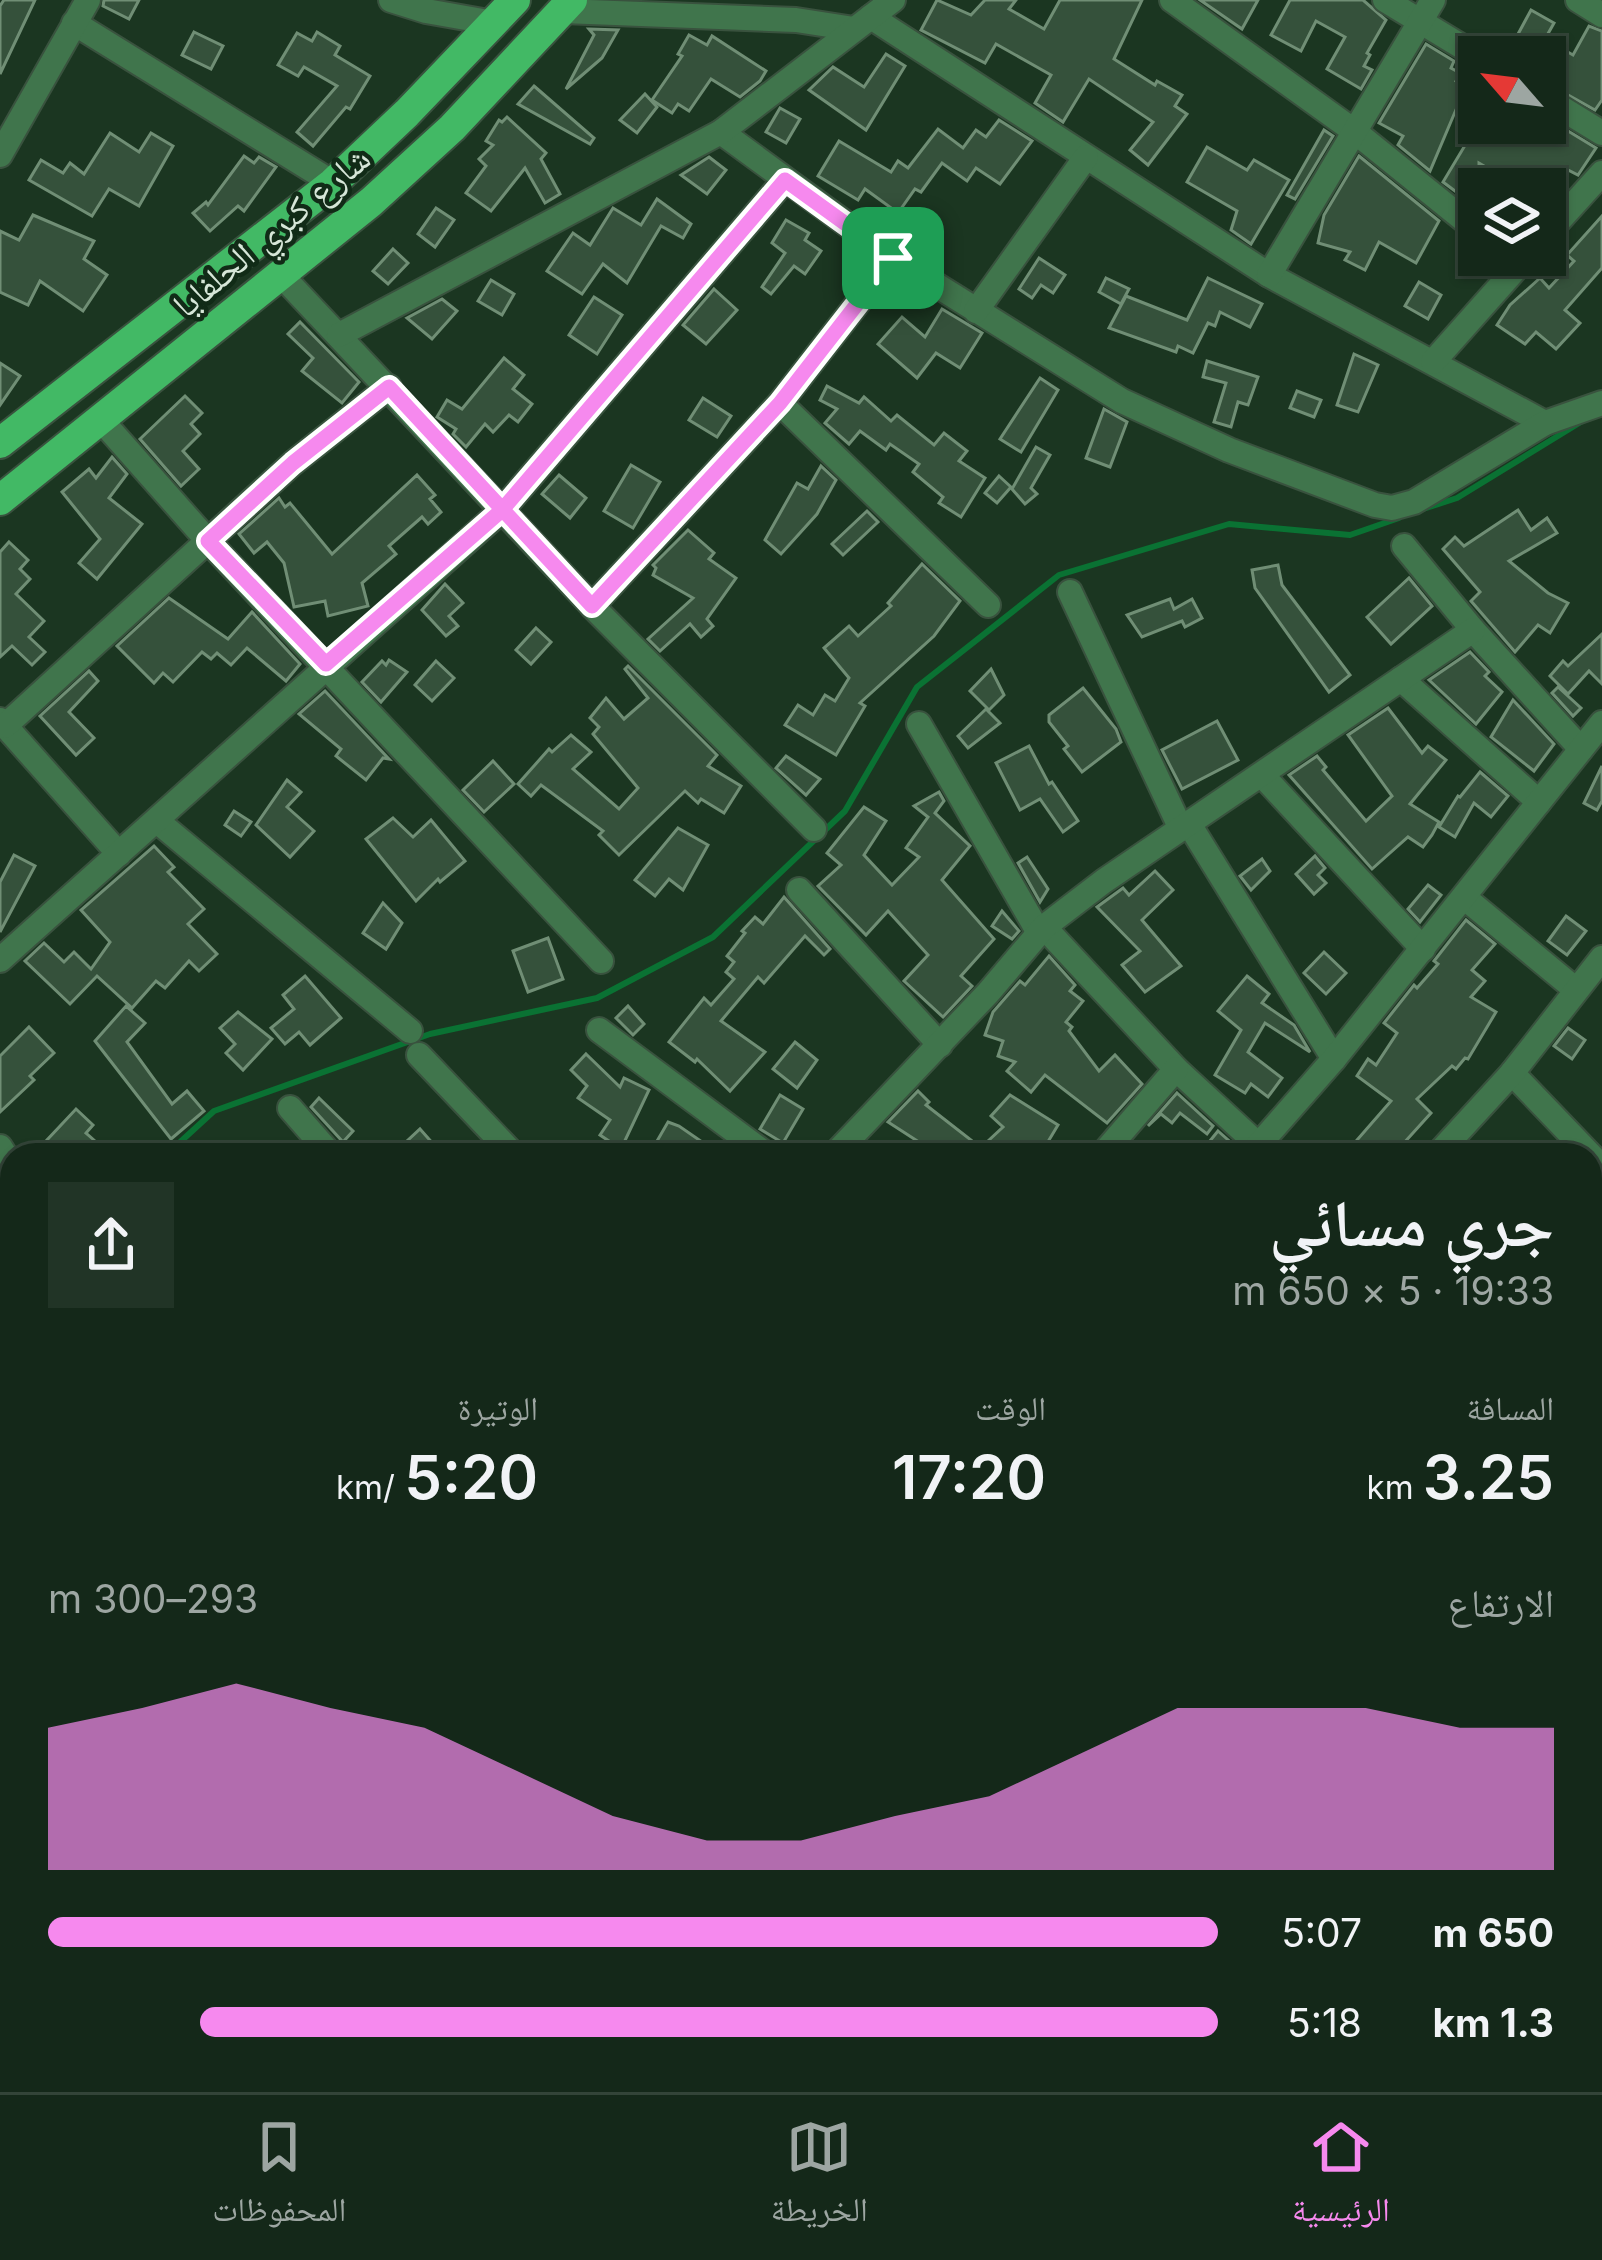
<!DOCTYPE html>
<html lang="ar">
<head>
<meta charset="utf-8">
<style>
  :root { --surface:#142819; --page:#213426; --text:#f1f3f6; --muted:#9da6a2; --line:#334438; --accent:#f689ee }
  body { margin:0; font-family:Inter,"Noto Naskh Arabic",sans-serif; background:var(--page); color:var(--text); direction:rtl; height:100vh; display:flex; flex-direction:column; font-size:45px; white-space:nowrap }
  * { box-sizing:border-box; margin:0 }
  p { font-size:39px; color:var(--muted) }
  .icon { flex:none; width:66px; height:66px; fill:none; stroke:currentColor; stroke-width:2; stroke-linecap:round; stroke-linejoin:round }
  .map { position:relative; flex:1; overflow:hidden; direction:ltr }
  .sheet { position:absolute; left:0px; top:1143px; width:1602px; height:951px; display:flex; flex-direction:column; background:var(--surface); border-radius:36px 36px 0 0; box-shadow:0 3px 9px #0004,0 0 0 3px var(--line); direction:rtl }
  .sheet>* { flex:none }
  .needle { width:78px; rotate:298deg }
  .fabs { position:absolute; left:1458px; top:36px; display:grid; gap:24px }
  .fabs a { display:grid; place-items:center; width:108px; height:108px; border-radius:0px; background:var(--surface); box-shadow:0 3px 9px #0004,0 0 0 3px var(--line); font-size:60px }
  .pin { position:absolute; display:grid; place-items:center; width:102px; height:102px; color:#fff; margin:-51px; border-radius:24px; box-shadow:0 6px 18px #0006 }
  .round { display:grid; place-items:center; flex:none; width:126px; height:126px; border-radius:0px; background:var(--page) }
  .overview { display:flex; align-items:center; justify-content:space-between; height:204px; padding:0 48px }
  h1 { font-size:66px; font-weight:600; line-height:90px }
  .figures { display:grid; grid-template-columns:repeat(3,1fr); gap:18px; height:204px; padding:12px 48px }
  .figures div { display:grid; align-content:center }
  .figures b { font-size:60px; font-weight:600 }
  .figures small { font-size:33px; font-weight:400 }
  .figures p { font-size:33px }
  .chart { height:336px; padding:24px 48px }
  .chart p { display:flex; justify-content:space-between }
  .chart svg { width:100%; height:216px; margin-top:12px; fill:var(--accent); opacity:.7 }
  ul { padding:0 48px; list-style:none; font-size:39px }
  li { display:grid; grid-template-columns:192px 144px 1fr; align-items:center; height:90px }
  li i { height:30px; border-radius:15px; background:var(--accent) }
  .tab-bar { display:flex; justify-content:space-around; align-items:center; height:168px; border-top:3px solid var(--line); background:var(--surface); font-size:33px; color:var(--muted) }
  .tab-bar a { display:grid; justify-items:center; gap:6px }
  .tab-bar .current { color:var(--accent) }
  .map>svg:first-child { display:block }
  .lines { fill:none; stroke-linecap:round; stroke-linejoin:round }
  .stream { stroke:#0a7233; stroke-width:6 }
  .building { fill:#35513b; stroke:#708e75; stroke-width:3 }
  .minor-casing { stroke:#39523e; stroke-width:28 }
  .tertiary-casing { stroke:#39523e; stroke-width:34 }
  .secondary-casing { stroke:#39523e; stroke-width:34 }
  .primary-casing { stroke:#39523e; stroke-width:34 }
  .minor { stroke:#40754c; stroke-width:24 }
  .tertiary { stroke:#40754c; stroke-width:30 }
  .secondary { stroke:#439c5b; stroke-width:30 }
  .primary { stroke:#42b965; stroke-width:30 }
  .route-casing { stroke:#fff; stroke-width:24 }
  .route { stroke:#f689ee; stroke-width:15 }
  .labels { text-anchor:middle; stroke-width:9; stroke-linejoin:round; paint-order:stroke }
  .street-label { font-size:36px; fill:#d6e6d8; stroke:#112b17 }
</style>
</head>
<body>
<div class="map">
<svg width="1602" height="2092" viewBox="0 0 1602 2092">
  <rect width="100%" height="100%" fill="#1b3621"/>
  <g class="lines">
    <g class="stream">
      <polyline points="1423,509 1457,498 1584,420"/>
      <polyline points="166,1155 214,1111 430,1034 597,998 713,937 845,811 917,687 1059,575 1229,524 1350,535 1399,518"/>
    </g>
  </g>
  <g class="building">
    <polygon points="4,0 35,0 0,74 0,6"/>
    <polygon points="104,0 139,0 129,19 103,6"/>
    <polygon points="937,0 971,15 985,0 1016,0 1009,9 1044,29 1060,0 1142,0 1114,59 1155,85 1157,81 1182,95 1175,106 1187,114 1148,165 1130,150 1153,122 1089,79 1063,122 1035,103 1051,75 996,44 985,63 921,30"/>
    <polygon points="1200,0 1258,0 1242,29"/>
    <polygon points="1290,0 1363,0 1386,20 1367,53 1370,55 1364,66 1372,70 1361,89 1327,69 1345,37 1316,21 1301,51 1271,35"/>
    <polygon points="1531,10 1554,23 1545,39 1573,55 1589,26 1602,31 1602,100 1595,110 1545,82 1545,57 1524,57 1510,49"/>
    <polygon points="589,29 618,30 602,58 566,89 594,35"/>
    <polygon points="194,32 223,46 211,69 182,55"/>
    <polygon points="317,32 340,46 335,55 370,76 350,109 346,107 313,146 297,132 337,86 304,67 298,76 278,65 297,33 312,41"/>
    <polygon points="689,35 707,45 712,36 766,71 760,81 740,97 711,79 689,111 678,104 672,113 652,100 682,56 678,54"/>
    <polygon points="1426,44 1454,61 1451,68 1460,73 1456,81 1466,86 1430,171 1398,145 1403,136 1379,123"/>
    <polygon points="886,54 905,66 866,130 809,90 833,67 864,87"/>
    <polygon points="534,86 594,138 590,144 518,104"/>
    <polygon points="645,94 657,107 637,133 620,120"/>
    <polygon points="780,108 800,119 786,143 766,132"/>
    <polygon points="507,117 546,153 541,159 560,194 545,203 525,168 491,211 466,193 486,166 479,159 493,145 486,141 499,120 502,122"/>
    <polygon points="1545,117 1596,148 1578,175 1566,169 1554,189 1524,189 1479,163 1479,209 1443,182 1479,122 1516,142 1527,123 1545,123"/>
    <polygon points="999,120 1032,141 1000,184 976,168 967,181 942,163 921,192 915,189 898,213 865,189 858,200 818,176 839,141 891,172 898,161 908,168 938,129 963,148 976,130 986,137"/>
    <polygon points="1324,130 1333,136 1295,199 1287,195"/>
    <polygon points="110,133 139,152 151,133 173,146 139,206 109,189 92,216 29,180 41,160 63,173 70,163 84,174"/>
    <polygon points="1207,147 1247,170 1254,160 1289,180 1251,244 1231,230 1237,211 1187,182"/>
    <polygon points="244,156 254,163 259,157 276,167 244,211 238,206 210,231 193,213 206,202 208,205"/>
    <polygon points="1359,156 1439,221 1416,263 1379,242 1365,270 1345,260 1350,252 1318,243 1324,215"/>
    <polygon points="709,157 726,170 707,194 681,175"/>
    <polygon points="657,199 691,224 683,238 661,226 627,283 603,264 582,294 547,271 573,233 590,245 613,208 641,225"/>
    <polygon points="436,208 454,220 435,247 418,234"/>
    <polygon points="33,215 94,241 84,259 107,275 83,311 40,281 28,305 0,292 0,231 19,240"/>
    <polygon points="1602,216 1602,268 1565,310 1580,323 1556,349 1536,332 1525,344 1497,325 1510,305 1540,278 1549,288 1574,261 1567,255"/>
    <polygon points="786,220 809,233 805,240 821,251 805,274 794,266 771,294 762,287 785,253 772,243"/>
    <polygon points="393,249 408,263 388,284 373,271"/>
    <polygon points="1039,258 1065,275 1053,293 1041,285 1032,298 1019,289"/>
    <polygon points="1106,278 1129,289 1121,304 1099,292"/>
    <polygon points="1208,278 1262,304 1250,327 1220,312 1215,326 1208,323 1193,353 1178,346 1176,352 1109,328 1126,296 1187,320"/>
    <polygon points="491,280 514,294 502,315 478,301"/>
    <polygon points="1419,282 1441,295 1428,319 1405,306"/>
    <polygon points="714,289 737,310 706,344 683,325"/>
    <polygon points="594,297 622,315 597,354 569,335"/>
    <polygon points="442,299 457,311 432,339 407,318"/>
    <polygon points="942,309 982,333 960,368 936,353 917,378 878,344 902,317 925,337"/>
    <polygon points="300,322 359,382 342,403 302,371 313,358 288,334"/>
    <polygon points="1354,354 1378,365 1358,412 1337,405"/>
    <polygon points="504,358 524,375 513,389 532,404 518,422 509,415 493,432 485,424 466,447 453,434 456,429 437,417 447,400 462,409"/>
    <polygon points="1207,361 1258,377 1248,405 1238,402 1231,427 1214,422 1226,383 1203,377"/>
    <polygon points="0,363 20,376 0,405"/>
    <polygon points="1040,378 1058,390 1021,452 1000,439"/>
    <polygon points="827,386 859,403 864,397 891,421 897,415 934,445 944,433 967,451 959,461 985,478 961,517 939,503 943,497 913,472 919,464 890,444 886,450 860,431 849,444 825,423 837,409 820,400"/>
    <polygon points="1297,391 1321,400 1314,417 1290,408"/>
    <polygon points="185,396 202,413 191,424 200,434 183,451 199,469 181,486 140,439"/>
    <polygon points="703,398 731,416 717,437 689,420"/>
    <polygon points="1104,409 1127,422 1110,467 1086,458"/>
    <polygon points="1036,447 1050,455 1031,488 1037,494 1025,504 1012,489"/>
    <polygon points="112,457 127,474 109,498 142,524 97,579 79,563 100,539 62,492 89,469 96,478"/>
    <polygon points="631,465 660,482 633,528 604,511"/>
    <polygon points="821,466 836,480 817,514 781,554 765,540 797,483 808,489"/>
    <polygon points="417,475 435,495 430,499 441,512 428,524 422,517 389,546 396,554 362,583 368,606 328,616 325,601 294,607 284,563 267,542 254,553 239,534 279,498 285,507 290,503 332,554"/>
    <polygon points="559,475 586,498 570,518 542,494"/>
    <polygon points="999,476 1011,487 997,503 985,493"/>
    <polygon points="1518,510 1531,530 1547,518 1557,533 1509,561 1548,593 1568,603 1550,633 1538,625 1515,652 1471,601 1480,592 1443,549 1455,537 1464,546"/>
    <polygon points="867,511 878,522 843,555 832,544"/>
    <polygon points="688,530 714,553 709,559 736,578 707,619 713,626 701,637 690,624 660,651 648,639 693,598 653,575 656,568 653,565"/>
    <polygon points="9,542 28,560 20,569 30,579 16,594 44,621 29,637 45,652 32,665 12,646 0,657 0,552"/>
    <polygon points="922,564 960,601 934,636 860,703 865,706 836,755 785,725 798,705 813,715 825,695 835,701 849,678 824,648 849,626 858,636 891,606 888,603"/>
    <polygon points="1278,565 1282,585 1350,675 1329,692 1255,588 1252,570"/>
    <polygon points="1409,578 1432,606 1391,644 1367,617"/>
    <polygon points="445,584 463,603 449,616 458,626 446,636 422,610"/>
    <polygon points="169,598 228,639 252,612 300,664 286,681 247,648 231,665 217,653 211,659 202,652 173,682 163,673 154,683 117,646"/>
    <polygon points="1170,599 1174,609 1192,599 1202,618 1185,627 1182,621 1142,637 1127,615"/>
    <polygon points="536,628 551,642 531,664 516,650"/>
    <polygon points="1602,634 1602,684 1589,671 1568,694 1550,676 1563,661 1568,666"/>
    <polygon points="1470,652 1489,672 1485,676 1502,692 1476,724 1429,680"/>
    <polygon points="389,660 407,672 381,702 362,682 382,661 386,665"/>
    <polygon points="436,661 454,678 432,701 415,685"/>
    <polygon points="628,666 717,755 708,766 741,786 724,813 701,799 698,803 685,791 619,855 599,835 603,831 541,785 531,796 518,784 549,749 552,752 571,735 591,752 573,769 619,809 638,788 593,734 599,727 590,718 606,698 624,719 648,698 625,669"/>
    <polygon points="991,669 1004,695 989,710 970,691"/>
    <polygon points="89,671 98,681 69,712 94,738 76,755 40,716"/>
    <polygon points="1558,687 1581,708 1573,716 1552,693"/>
    <polygon points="1083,688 1116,729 1121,742 1082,772 1064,749 1068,746 1049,722 1049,715"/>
    <polygon points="325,691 389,759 383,758 366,780 336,756 341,749 299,714"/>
    <polygon points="1513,700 1554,744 1534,771 1491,737"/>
    <polygon points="1388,708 1422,753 1428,746 1446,760 1410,804 1439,822 1432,835 1423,847 1408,837 1372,869 1289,775 1317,756 1326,767 1323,770 1366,821 1392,796 1348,735"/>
    <polygon points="986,709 1000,723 968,748 958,736"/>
    <polygon points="1217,721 1238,760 1182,789 1162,750"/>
    <polygon points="1029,746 1049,784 1052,782 1078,821 1063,832 1040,799 1020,810 996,763"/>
    <polygon points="786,756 820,779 806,795 776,768"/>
    <polygon points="493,761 514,784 484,812 463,790"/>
    <polygon points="1602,766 1602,801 1597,810 1584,803"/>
    <polygon points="1480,772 1508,796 1491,817 1474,803 1455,837 1439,827 1458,796 1460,797"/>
    <polygon points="287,780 301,792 287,807 314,831 290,857 256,825"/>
    <polygon points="939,792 944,801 935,813 970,846 942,880 994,939 961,976 972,986 943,1017 904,981 928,955 888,911 866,935 818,886 841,865 827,853 864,807 886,821 864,855 892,885 919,857 906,848 928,817 914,806"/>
    <polygon points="234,811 251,822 241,836 225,825"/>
    <polygon points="393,818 413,837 431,820 465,861 440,882 438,879 416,901 366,839"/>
    <polygon points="678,828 708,845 683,890 669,879 655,896 635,880"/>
    <polygon points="154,846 174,867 168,872 204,909 188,924 217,954 199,971 189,961 165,988 156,981 132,1008 97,976 70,1004 25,961 44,943 64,962 74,952 91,969 110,942 81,910"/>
    <polygon points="14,855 35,866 0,932 0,882"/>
    <polygon points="1315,856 1325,868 1318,875 1326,883 1314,894 1296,874"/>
    <polygon points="1027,857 1048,889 1040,902 1018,863"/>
    <polygon points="1262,859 1270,871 1251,890 1240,876"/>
    <polygon points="1155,871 1173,890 1142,920 1181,966 1145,992 1122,965 1140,951 1097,907 1123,888 1129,895"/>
    <polygon points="1428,885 1441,895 1420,922 1408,909"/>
    <polygon points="784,897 830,949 824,955 805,936 764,983 758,977 721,1021 765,1052 730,1091 697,1059 695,1062 669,1042 704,998 711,1005 734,979 726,972 734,962 727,956 745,933 742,931 755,917 763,924"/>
    <polygon points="383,903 402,923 386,949 363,933"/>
    <polygon points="1002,911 1019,931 1012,939 992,926"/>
    <polygon points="1566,916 1586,931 1567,955 1548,941"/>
    <polygon points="1466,920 1495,944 1472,970 1485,981 1471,997 1496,1012 1468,1059 1465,1058 1456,1069 1452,1066 1417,1099 1431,1113 1393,1155 1344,1155 1391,1101 1357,1076 1368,1059 1376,1065 1397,1033 1384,1023 1414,985 1417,988 1438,964 1434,961"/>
    <polygon points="548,938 563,979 528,992 513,951"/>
    <polygon points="1324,952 1346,973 1326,994 1304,973"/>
    <polygon points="1049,956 1075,985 1070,991 1083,1001 1066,1022 1072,1027 1069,1031 1099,1071 1115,1055 1142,1084 1107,1123 1045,1075 1031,1092 1007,1071 1015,1062 998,1056 1003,1041 985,1035 993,1012 1020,981 1025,985"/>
    <polygon points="305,976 341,1018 310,1045 299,1032 285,1044 271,1028 294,1009 283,995"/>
    <polygon points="1247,976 1269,994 1262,1003 1294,1025 1310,1052 1265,1023 1248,1052 1282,1078 1268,1097 1251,1084 1245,1093 1215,1075 1241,1030 1218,1011"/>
    <polygon points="126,1006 145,1023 127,1042 172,1104 187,1091 204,1111 171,1139 95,1041"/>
    <polygon points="628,1006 644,1024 633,1035 616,1018"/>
    <polygon points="238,1012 272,1039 243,1070 226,1053 235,1044 220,1028"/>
    <polygon points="29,1027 54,1053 30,1076 34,1080 0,1112 0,1056"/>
    <polygon points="1568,1028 1585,1040 1572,1059 1554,1046"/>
    <polygon points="795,1042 817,1060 797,1088 773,1069"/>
    <polygon points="586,1054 620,1087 624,1078 649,1090 621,1149 600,1135 610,1120 578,1098 587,1086 571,1070"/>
    <polygon points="918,1091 929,1102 926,1105 971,1140 961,1155 939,1155 888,1122"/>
    <polygon points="1177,1093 1213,1126 1207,1134 1180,1113 1172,1123 1161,1114 1148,1126"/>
    <polygon points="780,1095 803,1109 783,1143 760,1129"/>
    <polygon points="1010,1095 1058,1125 1040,1155 973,1155 1003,1127 991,1116"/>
    <polygon points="319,1098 353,1131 343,1142 311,1107"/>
    <polygon points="76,1109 93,1125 86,1133 95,1141 82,1155 63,1155 47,1140"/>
    <polygon points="668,1122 679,1126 721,1155 649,1155"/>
    <polygon points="420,1129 443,1155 392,1155"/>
    <polygon points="1218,1131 1236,1147 1229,1155 1215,1155 1205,1147"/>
  </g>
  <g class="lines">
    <g class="minor-casing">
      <g id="minor">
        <polyline points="391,0 426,11 494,23"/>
        <polyline points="1172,0 1354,131 1479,232"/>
        <polyline points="1385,0 1479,57"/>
        <polyline points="1578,0 1602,15"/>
        <polyline points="563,11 796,20 854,29"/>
        <polyline points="871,17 1269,275 1545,423"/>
        <polyline points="74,23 333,183"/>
        <polyline points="1545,98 1602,133"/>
        <polyline points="721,132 893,258 1122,401 1229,450 1375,505 1392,508 1414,502 1545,423 1602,403"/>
        <polyline points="0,155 88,0"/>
        <polyline points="1545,236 1602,173"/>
        <polyline points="1269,275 1433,0"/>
        <polyline points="282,276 592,606 814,829"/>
        <polyline points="976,311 1086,157"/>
        <polyline points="339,335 721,132 893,0"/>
        <polyline points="1433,362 1528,255"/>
        <polyline points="780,403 988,605"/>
        <polyline points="102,421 208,541 601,961"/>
        <polyline points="1404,546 1473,630 1581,749"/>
        <polyline points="1070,592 1181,829"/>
        <polyline points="592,606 780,403 893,258"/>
        <polyline points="1401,679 1539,802"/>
        <polyline points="0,720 119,854"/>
        <polyline points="919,724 1039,933"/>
        <polyline points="5,726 293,463 389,387"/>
        <polyline points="1263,776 1423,949"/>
        <polyline points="157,821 410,1031"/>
        <polyline points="1189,824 1334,1059"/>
        <polyline points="799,890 940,1045"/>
        <polyline points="1465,898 1575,989"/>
        <polyline points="1044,927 1176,1069 1268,1154"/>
        <polyline points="0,960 502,510 785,180"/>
        <polyline points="599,1030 767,1155"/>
        <polyline points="419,1055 514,1155"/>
        <polyline points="1512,1073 1602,1167"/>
        <polyline points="290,1108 331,1155"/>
        <polyline points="0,1147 12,1166"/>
        <polyline points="834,1155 988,993 1044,927 1104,881 1473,630"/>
        <polyline points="1102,1155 1176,1069"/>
        <polyline points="1250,1155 1334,1059 1602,723"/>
        <polyline points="1437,1155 1512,1073 1602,958"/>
        <polyline points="1590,1363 1602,1370"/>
        <polyline points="0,1510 12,1499"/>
        <polyline points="1590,1522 1602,1536"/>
        <polyline points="0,1732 12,1722"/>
        <polyline points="1590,1747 1602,1737"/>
        <polyline points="0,1957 12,1947"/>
        <polyline points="1590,2000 1602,1993"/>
        <polyline points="0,2019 12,2034"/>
        <polyline points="53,2082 62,2092"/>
        <polyline points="448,2082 456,2092"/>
        <polyline points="1428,2082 1437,2092"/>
        <polyline points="1572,2082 1579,2092"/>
        <polyline points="100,2092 111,2082"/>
        <polyline points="350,2092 362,2082"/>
        <polyline points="621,2092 633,2082"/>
        <polyline points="925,2092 935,2082"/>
        <polyline points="1285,2092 1294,2082"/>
      </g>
    </g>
    <g class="tertiary-casing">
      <g id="tertiary">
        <polyline points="1590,1442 1602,1424"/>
        <polyline points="1133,2092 1139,2082"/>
      </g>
    </g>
    <g class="secondary-casing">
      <g id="secondary">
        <polyline points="0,1226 12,1237"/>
        <polyline points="0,1295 12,1306"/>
        <polyline points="792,2082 800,2092"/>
        <polyline points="844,2082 852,2092"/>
      </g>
    </g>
    <g class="primary-casing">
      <g id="primary">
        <polyline points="0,443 333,183 407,113 515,0"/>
        <polyline points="0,500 371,202 452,128 572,0"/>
      </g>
    </g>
    <use href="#minor" class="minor"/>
    <use href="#tertiary" class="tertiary"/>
    <use href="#secondary" class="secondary"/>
    <use href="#primary" class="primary"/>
  </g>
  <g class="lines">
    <g class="route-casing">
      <polyline id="route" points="893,258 785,180 502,510 326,664 208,541 293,463 389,387 592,606 780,403 893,258"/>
    </g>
    <use href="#route" class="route"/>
  </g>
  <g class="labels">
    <g class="street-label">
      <text transform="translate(271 231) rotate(-40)" y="13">شارع كبري الحلفايا</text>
    </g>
  </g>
</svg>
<div class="fabs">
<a><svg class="needle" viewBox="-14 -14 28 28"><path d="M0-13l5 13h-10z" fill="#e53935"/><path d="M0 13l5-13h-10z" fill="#9da6a2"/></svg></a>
<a><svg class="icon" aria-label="layers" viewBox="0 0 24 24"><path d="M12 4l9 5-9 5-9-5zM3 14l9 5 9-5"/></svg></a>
</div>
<div class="pin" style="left:893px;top:258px;background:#1e9e55"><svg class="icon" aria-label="arrive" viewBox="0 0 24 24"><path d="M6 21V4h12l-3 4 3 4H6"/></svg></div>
<section class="sheet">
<div class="overview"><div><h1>جري مسائي</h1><p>19:33 · 5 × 650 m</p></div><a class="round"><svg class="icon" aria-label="share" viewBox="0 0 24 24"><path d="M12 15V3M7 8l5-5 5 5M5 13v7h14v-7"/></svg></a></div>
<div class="figures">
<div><p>المسافة</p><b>3.25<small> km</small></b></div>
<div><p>الوقت</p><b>17:20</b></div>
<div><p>الوتيرة</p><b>5:20<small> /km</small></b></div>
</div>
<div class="chart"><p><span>الارتفاع</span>293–300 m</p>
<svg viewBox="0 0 160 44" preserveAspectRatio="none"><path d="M0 44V15L10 11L20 6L30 11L40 15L50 24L60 33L70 38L80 38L90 33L100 29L110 20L120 11L130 11L140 11L150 15L160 15V44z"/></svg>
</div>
<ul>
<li><b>650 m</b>5:07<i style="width:100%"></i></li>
<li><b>1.3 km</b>5:18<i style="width:87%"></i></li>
</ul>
</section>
</div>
<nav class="tab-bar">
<a class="current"><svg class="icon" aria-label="home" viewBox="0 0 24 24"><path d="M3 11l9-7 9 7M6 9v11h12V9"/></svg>الرئيسية</a>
<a><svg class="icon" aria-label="map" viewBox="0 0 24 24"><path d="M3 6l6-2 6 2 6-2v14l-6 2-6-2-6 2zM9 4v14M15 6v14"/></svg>الخريطة</a>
<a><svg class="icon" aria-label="saved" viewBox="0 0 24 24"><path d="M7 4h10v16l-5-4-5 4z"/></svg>المحفوظات</a>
</nav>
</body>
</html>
